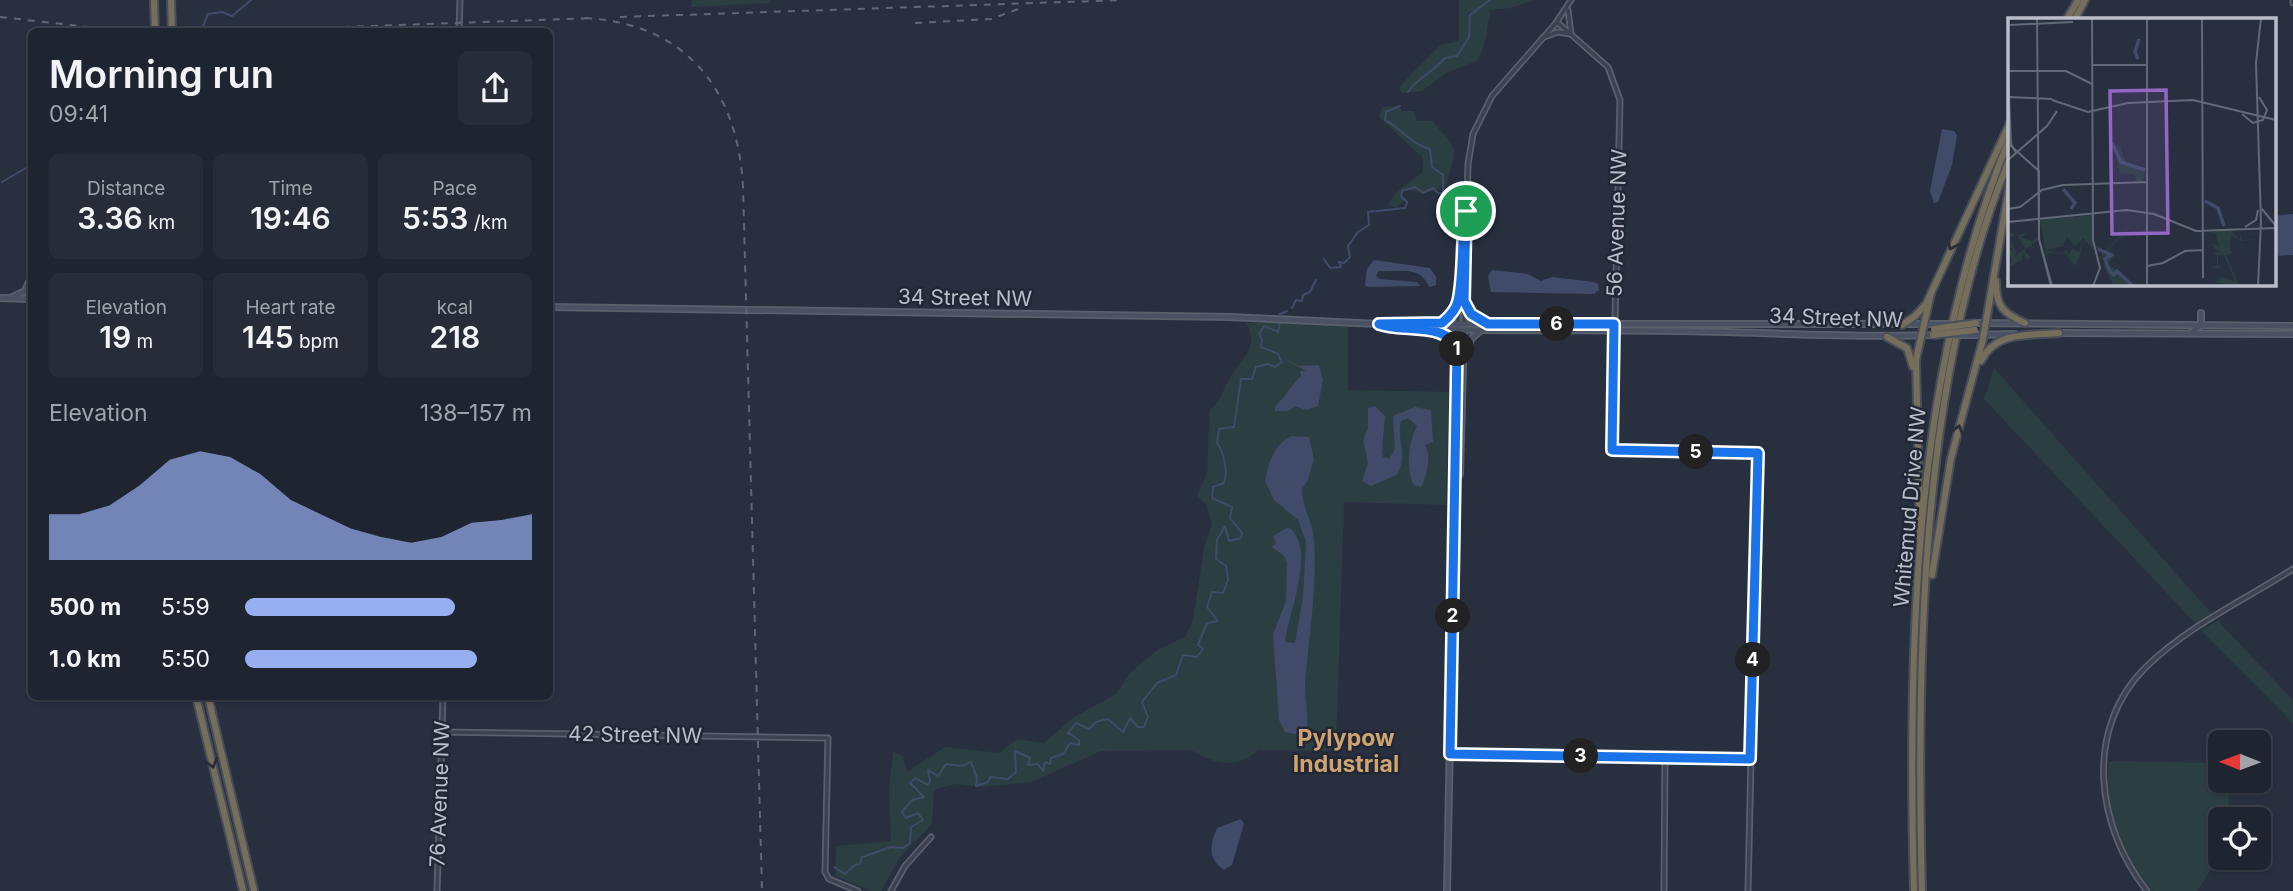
<!DOCTYPE html>
<html lang="en">
<head>
<meta charset="utf-8">
<style>
  :root { --surface:#1e2430; --page:#262c38; --text:#f1f3f6; --muted:#a1a4ab; --line:#3c414c; --accent:#97aff1 }
  body { margin:0; font-family:Inter,sans-serif; background:var(--page); color:var(--text); height:100vh; display:flex; flex-direction:column; font-size:26px; white-space:nowrap }
  * { box-sizing:border-box; margin:0 }
  p { font-size:23px; color:var(--muted) }
  .icon { flex:none; width:38px; height:38px; fill:none; stroke:currentColor; stroke-width:2; stroke-linecap:round; stroke-linejoin:round }
  .map { position:relative; flex:1; overflow:hidden }
  .side { position:absolute; left:28px; top:28px; width:525px; height:672px; display:flex; flex-direction:column; background:var(--surface); border-radius:10px; box-shadow:0 2px 5px #0004,0 0 0 2px var(--line) }
  .side>* { flex:none }
  .needle { width:46px; rotate:271deg }
  .fabs { position:absolute; left:2208px; top:730px; display:grid; gap:14px }
  .fabs a { display:grid; place-items:center; width:63px; height:63px; border-radius:10px; background:var(--surface); box-shadow:0 2px 5px #0004,0 0 0 2px var(--line); font-size:35px }
  .pin { position:absolute; display:grid; place-items:center; width:60px; height:60px; color:#fff; margin:-30px; border:4px solid #fff; border-radius:50%; box-shadow:0 2px 7px #0007 }
  .km { position:absolute; width:35px; height:35px; margin:-18px; border-radius:50%; background:#222; color:#fff; font-size:19px; line-height:35px; text-align:center }
  .round { display:grid; place-items:center; flex:none; width:74px; height:74px; border-radius:10px; background:var(--page) }
  .head { display:flex; align-items:center; justify-content:space-between; height:119px; padding:0 21px }
  h1 { font-size:38px; font-weight:600; line-height:52px }
  .stats { display:grid; grid-template-columns:repeat(3,1fr); gap:10px; height:119px; padding:7px 21px }
  .stats div { display:grid; align-content:center; border-radius:10px; background:var(--page); text-align:center }
  .stats b { font-size:30px; font-weight:600 }
  .stats small { font-size:19px; font-weight:400 }
  .stats p { font-size:19px }
  .chart { height:196px; padding:14px 21px }
  .chart p { display:flex; justify-content:space-between }
  .chart svg { width:100%; height:126px; margin-top:7px; fill:var(--accent); opacity:.7 }
  ul { padding:0 21px; list-style:none; font-size:23px }
  li { display:grid; grid-template-columns:112px 84px 1fr; align-items:center; height:52px }
  li i { height:18px; border-radius:9px; background:var(--accent) }
  .map>svg:first-child { display:block }
  .green { fill:#2b3e42 }
  .water { fill:#3f4b68 }
  .lines { fill:none; stroke-linecap:round; stroke-linejoin:round }
  .stream { stroke:#3f4b68; stroke-width:2 }
  .tertiary-casing { stroke:#5a606d; stroke-width:7 }
  .secondary-casing { stroke:#5a606d; stroke-width:8 }
  .motorway-casing { stroke:#474d5a; stroke-width:10 }
  .tertiary { stroke:#3c4250; stroke-width:3.5 }
  .secondary { stroke:#4a5163; stroke-width:4.5 }
  .motorway { stroke:#756e5a; stroke-width:6 }
  .rail { stroke:#5f6676; stroke-width:2; stroke-dasharray:7 7; stroke-linecap:butt }
  .secondary-bridge-casing { stroke:#5a606d; stroke-width:8; stroke-linecap:butt }
  .motorway-bridge-casing { stroke:#474d5a; stroke-width:10; stroke-linecap:butt }
  .secondary-bridge { stroke:#4a5163; stroke-width:4.5 }
  .motorway-bridge { stroke:#756e5a; stroke-width:6 }
  .oneway { stroke:#292e39 }
  .route-casing { stroke:#fff; stroke-width:14 }
  .route { stroke:#1a73e8; stroke-width:9 }
  .labels { text-anchor:middle; stroke-width:5; stroke-linejoin:round; paint-order:stroke }
  .street-label { font-size:21px; fill:#b9beca; stroke:#212735 }
  .neighbourhood-label { font-size:23px; font-weight:bold; fill:#cfa46f; stroke:#212735 }
  .inset-river { fill:none; stroke:#3f4b68; stroke-width:3.5 }
  .inset-road { fill:none; stroke:#626977; stroke-width:2 }
  .view { fill:#9466c3; fill-opacity:0.15; stroke:#9466c3; stroke-width:3.5 }
  .inset-edge { fill:none; stroke:#b9beca; stroke-width:3.5 }
</style>
</head>
<body>
<div class="map">
<svg width="2293" height="891" viewBox="0 0 2293 891">
  <rect width="100%" height="100%" fill="#283040"/>
  <g class="green">
    <polygon points="692,0 770,0 771,3 691,7"/>
    <path d="M1459 0H1534L1511 8 1488 10 1491 14C1484 30 1489 45 1476 61L1446 73 1422 91 1402 93 1399 87 1440 45 1459 41Z"/>
    <path d="M1399 106 1402 111H1414L1417 121H1433C1438 130 1446 135 1451 143 1460 155 1446 175 1447 186 1427 193 1426 194 1405 189L1402 193 1404 200 1396 208 1389 204 1395 193 1423 172V158L1379 117 1382 107Z"/>
    <path d="M1246 323H1348V390L1449 392 1446 505 1344 502 1336 751 1258 750C1238 770 1213 764 1191 750L1101 751 1031 782 983 787 954 784 934 790 932 824 900 857 881 891H871L835 876 836 846 891 841 889 790 893 752 903 756 907 772 945 747 999 753 1017 739 1044 743 1073 718 1116 694 1130 673 1156 651 1186 636 1193 620 1204 548 1212 524 1206 505 1197 496 1207 473 1210 410C1220 401 1222 393 1228 381 1238 360 1262 349 1246 323Z"/>
    <polygon points="1994,368 2212,614 2196,624 1984,399"/>
    <polygon points="2218,621 2293,700 2293,723 2201,630"/>
    <path d="M2109 761 2221 763V780L2229 781 2228 819H2221V854L2197 891H2153C2120 854 2104 811 2109 761Z"/>
  </g>
  <g class="water">
    <polygon points="1942,129 1954,131 1957,135 1952,165 1938,202 1934,203 1930,191"/>
    <polygon points="2293,214 2293,255 2274,256 2274,216"/>
    <path d="M1374 260 1430 268 1436 277V285L1429 287C1420 265 1401 272 1379 271L1376 275 1379 279 1417 282 1420 286 1368 287 1365 285 1367 269Z"/>
    <polygon points="1492,270 1528,274 1541,281 1552,277 1594,282 1598,284 1599,290 1594,294 1491,292 1488,276"/>
    <path d="M1280 356 1299 366 1319 365 1323 380 1318 406 1306 410 1295 406 1288 411H1275V407C1285 397 1290 386 1301 376L1300 371H1306Z"/>
    <path d="M1375 406 1385 416 1382 452 1383 457 1389 459 1395 449 1393 416 1415 407 1431 410 1433 442 1425 445C1432 455 1427 476 1421 487L1414 485C1405 468 1409 441 1417 426L1408 418 1401 421C1396 441 1409 452 1397 475L1371 486 1362 481 1368 463 1363 440 1368 428V408Z"/>
    <path d="M1291 436 1309 437 1314 459 1308 480 1302 489C1302 508 1313 522 1314 540 1317 585 1310 629 1306 673 1303 693 1309 713 1307 731L1300 735 1285 732 1279 720 1273 634 1286 601 1287 563 1284 556 1272 547 1276 543 1273 536 1288 527C1318 547 1288 614 1285 642L1295 643 1303 596 1306 542 1298 520 1274 500 1265 481C1268 462 1275 444 1291 436Z"/>
    <path d="M1241 819 1244 824 1232 865 1224 870C1207 858 1210 845 1217 828Z"/>
  </g>
  <g class="lines">
    <g class="stream">
      <polyline points="203,26 208,14 222,12 232,16 251,0"/>
      <path d="M1408 92C1416 79 1433 72 1445 58L1457 56 1469 37 1470 15 1490 0"/>
      <polyline points="2,182 31,165"/>
      <path d="M1377 211 1405 208 1407 202 1401 196 1402 191 1415 187 1423 193 1433 188 1438 193H1443V175L1432 167 1430 149C1412 145 1401 128 1385 120L1386 112 1400 106"/>
      <polyline points="1324,259 1330,268 1341,267 1339,262 1344,263 1350,257 1348,246 1358,232 1369,225 1368,212 1375,211"/>
      <polyline points="1292,308 1296,300 1302,301 1303,295 1310,292 1316,280"/>
      <polyline points="1280,314 1287,311"/>
      <path d="M834 867 845 874 855 865 860 864 862 857 891 847 903 848 910 843 911 827 923 820 918 813 906 818 902 812 912 800 924 797 910 783 915 778 928 785 930 781 928 770 938 776 946 764 962 766 971 762 977 778 976 786 988 782 990 777 1008 779 1016 772 1015 751 1030 758 1028 765 1038 764 1043 771 1045 762 1050 764 1051 758 1063 754 1070 743 1079 745V740L1068 733 1076 723 1089 729 1096 722 1108 719 1123 732 1130 718 1138 727H1144L1148 717 1142 702 1157 683 1176 675 1183 655 1197 657 1203 649 1198 645 1207 623 1218 621 1207 607 1212 592 1223 593 1228 580 1226 566 1216 559 1217 540 1225 526 1229 541 1241 538 1242 533 1230 518 1232 507 1212 498 1213 487 1224 483C1228 472 1224 452 1217 443L1219 429 1234 427 1241 379H1252L1256 367 1268 364 1275 367 1282 362 1278 354 1261 347 1262 339 1259 334 1264 326 1278 332 1280 322"/>
    </g>
    <g class="tertiary-casing">
      <g id="tertiary">
        <polyline points="2293,0 2293,3"/>
        <polyline points="1557,22 1608,67 1620,100 1612,450 1758,453 1748,891"/>
        <polyline points="459,32 460,0"/>
        <polyline points="1544,37 1558,32 1571,34 1568,10"/>
        <polyline points="1458,324 1460,244 1465,218"/>
        <polyline points="1464,324 1468,164 1473,134 1492,96 1556,23 1571,0"/>
        <polyline points="442,732 828,738 825,872 829,879 858,891"/>
        <polyline points="1450,754 1750,759"/>
        <polyline points="437,891 443,696"/>
        <polyline points="891,891 905,866 931,837"/>
        <polyline points="1664,891 1665,757"/>
        <path d="M2147 891C2096 827 2083 729 2146 667 2188 626 2244 600 2293 569"/>
      </g>
    </g>
    <g class="secondary-casing">
      <g id="secondary">
        <polyline points="0,298 32,299"/>
        <polyline points="10,298 25,291 32,275"/>
        <polyline points="1464,301 1470,314 1487,324"/>
        <polyline points="550,307 1230,317 1379,324 1935,324"/>
        <polyline points="1442,323 1458,302"/>
        <polyline points="1976,323 2293,326"/>
        <path d="M1380 325 1388 328C1484 332 1581 329 1677 331 1762 332 1848 338 1933 335"/>
        <polyline points="1436,332 1449,337 1456,346"/>
        <polyline points="2192,332 2201,325 2201,313"/>
        <polyline points="2059,333 2293,334"/>
        <polyline points="1974,335 2015,334"/>
        <polyline points="1465,359 1471,339 1480,331"/>
        <polyline points="1457,478 1460,474 1464,331"/>
        <polyline points="1447,891 1458,324"/>
      </g>
    </g>
    <g class="motorway-casing">
      <g id="motorway">
        <polyline points="154,0 155,32"/>
        <polyline points="171,0 172,32"/>
        <polyline points="2067,19 2078,0"/>
        <polyline points="2075,19 2085,0"/>
        <path d="M1996 281C1996 307 2003 313 2025 323"/>
        <polyline points="1902,325 1915,316 1926,304 2010,123"/>
        <polyline points="1887,337 1907,348 1913,367"/>
        <path d="M1981 361C1996 330 2030 336 2059 333"/>
        <polyline points="1920,538 1916,360 1931,293"/>
        <polyline points="1932,575 1951,458 1983,339 2010,182"/>
        <polyline points="196,696 243,891"/>
        <polyline points="208,696 254,891"/>
        <path d="M1914 891C1907 642 1914 370 2010 137"/>
        <path d="M1922 891C1916 661 1920 372 2010 158"/>
      </g>
    </g>
    <use href="#tertiary" class="tertiary"/>
    <use href="#secondary" class="secondary"/>
    <use href="#motorway" class="motorway"/>
    <g class="rail">
      <polyline points="0,17 133,32"/>
      <polyline points="620,17 1124,0"/>
      <path d="M585 18C686 23 738 90 743 187L762 891"/>
      <polyline points="915,23 991,19 1021,8"/>
      <polyline points="203,32 595,18"/>
    </g>
    <g class="secondary-bridge-casing">
      <g id="secondary-bridge">
        <polyline points="1935,324 1951,324"/>
        <polyline points="1955,335 1974,335"/>
      </g>
    </g>
    <g class="motorway-bridge-casing">
      <g id="motorway-bridge">
        <polyline points="1934,329 1976,323"/>
        <polyline points="1933,335 1975,330"/>
      </g>
    </g>
    <use href="#secondary-bridge" class="secondary-bridge"/>
    <use href="#motorway-bridge" class="motorway-bridge"/>
  </g>
  <defs><path id="oneway-chevron" d="M-2-3.5L2.5 0L-2 3.5" fill="none" stroke-width="1.6" stroke-linecap="round" stroke-linejoin="round" transform="scale(1.75)"/></defs>
  <g class="oneway">
    <use href="#oneway-chevron" transform="translate(1952 245) rotate(114)"/>
    <use href="#oneway-chevron" transform="translate(1958 430) rotate(-74)"/>
    <use href="#oneway-chevron" transform="translate(212 763) rotate(76)"/>
  </g>
  <g class="lines">
    <g class="route-casing">
      <path id="route" d="M1466 211 1464 301 1471 314 1488 324H1614L1612 450 1758 453 1750 759 1450 754 1457 350C1449 321 1401 333 1379 324L1442 323C1448 318 1456 310 1458 301 1464 275 1461 239 1466 211Z"/>
    </g>
    <use href="#route" class="route"/>
  </g>
  <g class="labels">
    <g class="street-label">
      <text transform="translate(1617 223) rotate(-88)" y="7">56 Avenue NW</text>
      <text transform="translate(965 298) rotate(1)" y="7">34 Street NW</text>
      <text transform="translate(1836 318) rotate(2)" y="7">34 Street NW</text>
      <text transform="translate(1910 507) rotate(-85)" y="7">Whitemud Drive NW</text>
      <text transform="translate(635 735) rotate(1)" y="7">42 Street NW</text>
      <text transform="translate(440 794) rotate(-88)" y="7">76 Avenue NW</text>
    </g>
    <g class="neighbourhood-label">
      <text x="1346" y="746">Pylypow<tspan x="1346" dy="26">Industrial</tspan></text>
    </g>
  </g>
  <g transform="translate(2008 18)">
    <rect width="268" height="268" fill="#283040"/>
    <path d="M105 125 112 129 119 147 137 150 135 163H128L127 156H112ZM135 196 100 232 107 237 100 246 128 268H106L96 249 97 238 91 242 94 236 86 226 97 233ZM84 197 86 233 75 220 67 228 59 219 55 228 38 232 55 236 58 230 60 237 64 231 71 234 74 223V232L67 248 58 236H55L39 235 40 241H39L32 202ZM222 211 231 221 233 217 234 222 245 221H248L234 223 233 234V223L222 217V233L226 234 218 237 231 268 206 264 214 259 227 263 216 237H210V248L214 249 210 250 211 257 209 250H203L209 248V236L204 234 215 235 206 230 204 225 212 229 207 215 196 217V216ZM0 214 9 217 1 219 4 225 9 224 4 226 8 234 7 239 17 230 9 217 20 215 14 219 24 223 30 218V222L23 227 26 231 21 228 17 233 22 239 19 243 15 234 14 242 0 249 4 243 0 232H6L0 228Z" fill="#2b3e42"/>
    <path class="inset-river" d="M130 41 127 34 131 21M104 125 113 144 137 152M55 171 67 185 63 191M197 183 210 190 216 208M90 231 103 237 97 241 101 252 106 257 109 253 125 268"/>
    <path class="inset-road" d="M29 0 31 221 43 268M84 0 85 222 92 250 85 268M194 0 195 260M2 7 65 4M84 47H139M0 53H58L84 66M0 55 3 128 31 153V221L44 268M0 56 3 126 8 135M2 79 44 81M44 82 80 94 120 85 185 82 268 102M234 96 245 105 255 102 259 92 251 79M0 142 39 108 49 93M0 191 12 189 34 172 55 167 139 164M254 191 268 208M0 204 119 192 146 196 188 213 268 210M237 209 248 202 250 192M139 248 155 245 177 233 195 232M139 268V0M250 268 253 204 248 45 253 0"/>
    <path class="view" d="M158 72 160 215 104 216 102 73Z"/>
    <rect width="268" height="268" class="inset-edge"/>
  </g>
</svg>
<div class="fabs">
<a><svg class="needle" viewBox="-14 -14 28 28"><path d="M0-13l5 13h-10z" fill="#e53935"/><path d="M0 13l5-13h-10z" fill="#a1a4ab"/></svg></a>
<a><svg class="icon" aria-label="locate" viewBox="0 0 24 24"><circle cx="12" cy="12" r="6"/><path d="M12 2v4M12 18v4M2 12h4M18 12h4"/></svg></a>
</div>
<div class="pin" style="left:1466px;top:211px;background:#1e9e55"><svg class="icon" aria-label="arrive" viewBox="0 0 24 24"><path d="M6 21V4h12l-3 4 3 4H6"/></svg></div>
<b class="km" style="left:1457px;top:349px">1</b>
<b class="km" style="left:1453px;top:616px">2</b>
<b class="km" style="left:1581px;top:756px">3</b>
<b class="km" style="left:1753px;top:660px">4</b>
<b class="km" style="left:1696px;top:452px">5</b>
<b class="km" style="left:1557px;top:324px">6</b>
<section class="side">
<div class="head"><div><h1>Morning run</h1><p>09:41</p></div><a class="round"><svg class="icon" aria-label="share" viewBox="0 0 24 24"><path d="M12 15V3M7 8l5-5 5 5M5 13v7h14v-7"/></svg></a></div>
<div class="stats">
<div><p>Distance</p><b>3.36<small> km</small></b></div>
<div><p>Time</p><b>19:46</b></div>
<div><p>Pace</p><b>5:53<small> /km</small></b></div>
</div>
<div class="stats">
<div><p>Elevation</p><b>19<small> m</small></b></div>
<div><p>Heart rate</p><b>145<small> bpm</small></b></div>
<div><p>kcal</p><b>218</b></div>
</div>
<div class="chart"><p><span>Elevation</span>138–157 m</p>
<svg viewBox="0 0 160 44" preserveAspectRatio="none"><path d="M0 44V28L10 28L20 25L30 18L40 9L50 6L60 8L70 14L80 23L90 28L100 33L110 36L120 38L130 36L140 31L150 30L160 28V44z"/></svg>
</div>
<ul>
<li><b>500 m</b>5:59<i style="width:73%"></i></li>
<li><b>1.0 km</b>5:50<i style="width:81%"></i></li>
</ul>
</section>
</div>
</body>
</html>
